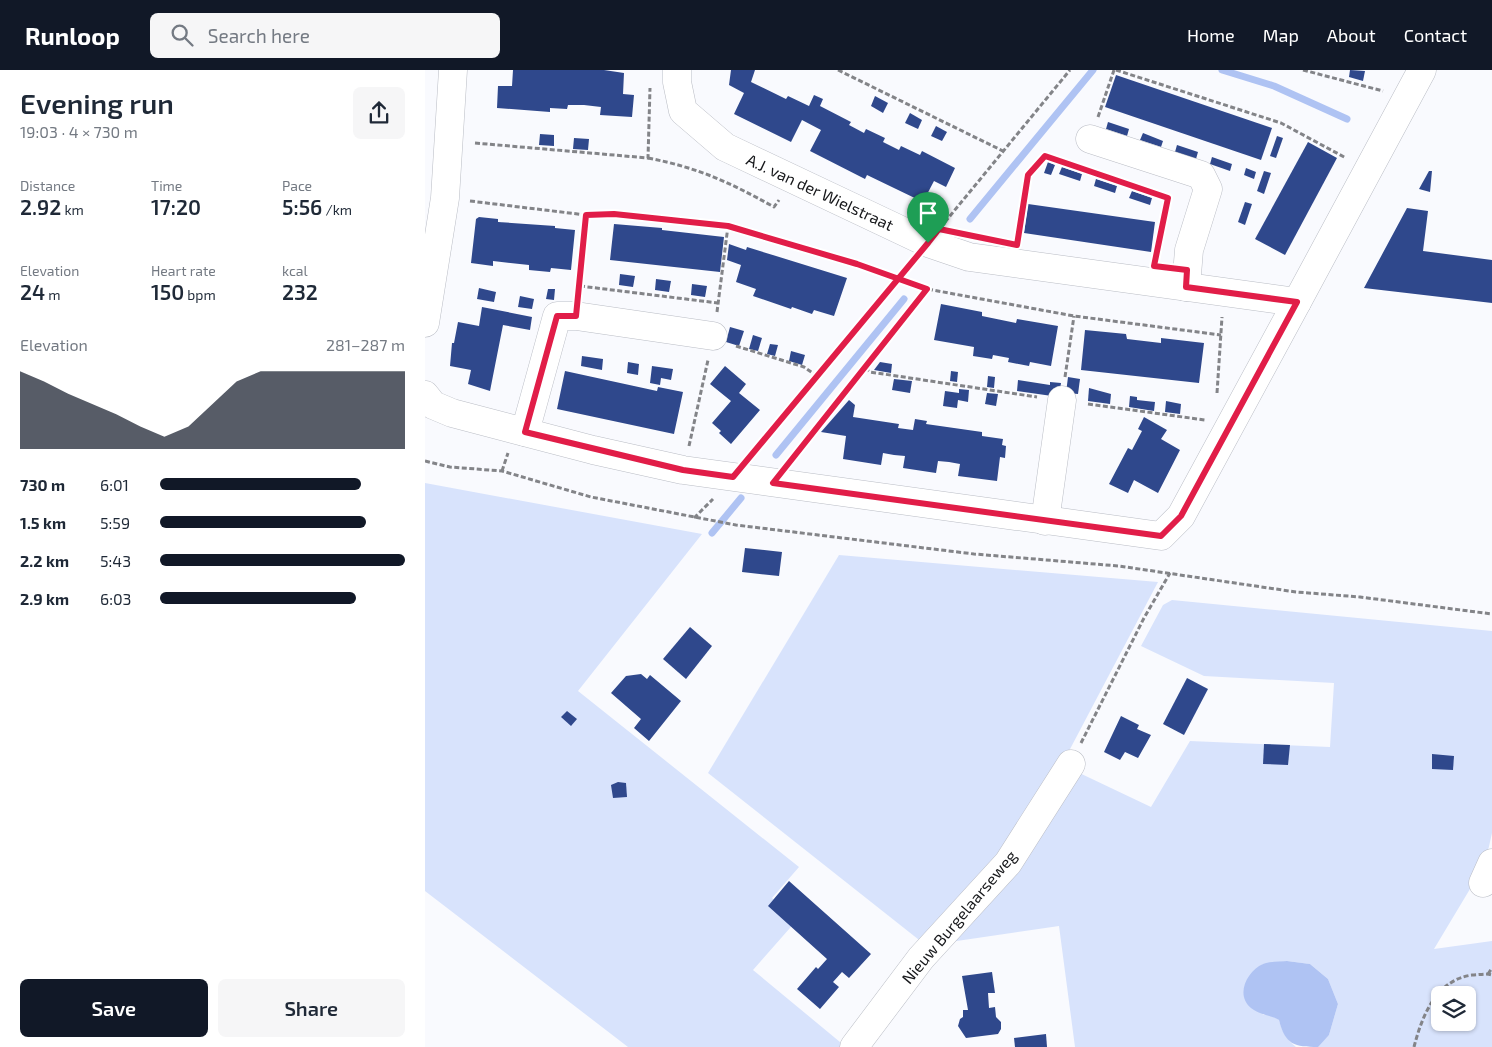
<!DOCTYPE html>
<html lang="en">
<head>
<meta charset="utf-8">
<style>
  :root { --surface:#fff; --page:#f6f6f7; --text:#1f2937; --muted:#747a83; --accent:#111827 }
  body { margin:0; font-family:"Exo 2",sans-serif; background:var(--page); color:var(--text); height:100vh; display:flex; flex-direction:column; font-size:19px; white-space:nowrap }
  * { box-sizing:border-box; margin:0 }
  p { font-size:16px; color:var(--muted) }
  .icon { flex:none; width:28px; height:28px; fill:none; stroke:currentColor; stroke-width:2; stroke-linecap:round; stroke-linejoin:round }
  .map { position:relative; flex:1; overflow:hidden }
  .sheet { display:flex; flex-direction:column; background:var(--surface); width:425px }
  .sheet>* { flex:none }
  .tools { position:absolute; left:1006px; top:916px; display:grid; gap:10px }
  .tools a { display:grid; place-items:center; width:45px; height:45px; border-radius:8px; background:var(--surface); box-shadow:0 1px 4px #0004; font-size:25px }
  .pin { position:absolute; display:grid; place-items:center; width:42px; height:42px; color:#fff; margin:-51px -21px; border-radius:50% 50% 50% 0; rotate:-45deg; box-shadow:0 0 5px #0007 }
  .pin .icon { rotate:45deg }
  .round { display:grid; place-items:center; flex:none; width:52px; height:52px; border-radius:8px; background:var(--page) }
  .overview { display:flex; align-items:center; justify-content:space-between; height:85px; padding:0 20px }
  h1 { font-size:28px; font-weight:600; line-height:38px }
  .figures { display:grid; grid-template-columns:repeat(3,1fr); gap:8px; height:85px; padding:5px 20px }
  .figures div { display:grid; align-content:center }
  .figures b { font-size:21px; font-weight:600 }
  .figures small { font-size:14px; font-weight:400 }
  .figures p { font-size:14px }
  .chart { height:140px; padding:10px 20px }
  .chart p { display:flex; justify-content:space-between }
  .chart svg { width:100%; height:90px; margin-top:5px; fill:var(--accent); opacity:.7 }
  .primary-button { display:flex; gap:10px; margin-top:auto; padding:10px 20px }
  .primary-button a { flex:1; height:58px; border-radius:8px; background:var(--accent); color:#fff; font-size:20px; font-weight:600; line-height:58px; text-align:center }
  .primary-button a+a { background:var(--page); color:var(--text) }
  ul { padding:0 20px; list-style:none; font-size:16px }
  li { display:grid; grid-template-columns:80px 60px 1fr; align-items:center; height:38px }
  li i { height:12px; border-radius:6px; background:var(--accent) }
  header { display:flex; align-items:center; gap:30px; box-sizing:border-box; height:70px; padding:0 25px; background:var(--accent); color:#fff }
  header strong { font-size:24px }
  nav { display:flex; gap:28px; margin-inline-start:auto; font-size:18px }
  .search { width:350px; height:45px; background:var(--page); display:flex; align-items:center; gap:12px; box-sizing:border-box; padding:0 18px; border-radius:8px; color:var(--muted); font-size:19px }
  main { display:flex; flex:1; min-height:0 }
  .map>svg:first-child { display:block }
  .green { fill:#d8e3fc; fill-rule:evenodd }
  .water { fill:#afc3f3 }
  .lines { fill:none; stroke-linecap:round; stroke-linejoin:round }
  .stream { stroke:#afc3f3; stroke-width:7 }
  .building { fill:#2f488c }
  .minor-casing { stroke:#babdc5; stroke-width:29 }
  .path { stroke:#838488; stroke-width:3; stroke-dasharray:5 2.5; stroke-linecap:butt }
  .minor { stroke:#fff; stroke-width:28 }
  .route-casing { stroke:#fff; stroke-width:10 }
  .route { stroke:#e11d48; stroke-width:6 }
  .labels { text-anchor:middle; stroke-width:5; stroke-linejoin:round; paint-order:stroke }
  .street-label { font-size:16px; fill:#16171a; stroke:#fff }
</style>
</head>
<body>
<header>
<strong>Runloop</strong>
<div class="search"><svg class="icon" aria-label="search" viewBox="0 0 24 24"><circle cx="10" cy="10" r="6"/><path d="M15 15l6 6"/></svg>Search here</div>
<nav><a>Home</a><a>Map</a><a>About</a><a>Contact</a></nav>
</header>
<main>
<section class="sheet">
<div class="overview"><div><h1>Evening run</h1><p>19:03 · 4 × 730 m</p></div><a class="round"><svg class="icon" aria-label="share" viewBox="0 0 24 24"><path d="M12 15V3M7 8l5-5 5 5M5 13v7h14v-7"/></svg></a></div>
<div class="figures">
<div><p>Distance</p><b>2.92<small> km</small></b></div>
<div><p>Time</p><b>17:20</b></div>
<div><p>Pace</p><b>5:56<small> /km</small></b></div>
</div>
<div class="figures">
<div><p>Elevation</p><b>24<small> m</small></b></div>
<div><p>Heart rate</p><b>150<small> bpm</small></b></div>
<div><p>kcal</p><b>232</b></div>
</div>
<div class="chart"><p><span>Elevation</span>281–287 m</p>
<svg viewBox="0 0 160 44" preserveAspectRatio="none"><path d="M0 44V6L10 11L20 17L30 22L40 27L50 33L60 38L70 33L80 22L90 11L100 6L110 6L120 6L130 6L140 6L150 6L160 6V44z"/></svg>
</div>
<ul>
<li><b>730 m</b>6:01<i style="width:82%"></i></li>
<li><b>1.5 km</b>5:59<i style="width:84%"></i></li>
<li><b>2.2 km</b>5:43<i style="width:100%"></i></li>
<li><b>2.9 km</b>6:03<i style="width:80%"></i></li>
</ul>
<div class="primary-button"><a>Save</a><a>Share</a></div>
</section>
<div class="map">
<svg width="1067" height="977" viewBox="0 0 1067 977">
  <rect width="100%" height="100%" fill="#f9fafe"/>
  <g class="green">
    <polygon points="0,413 277,464 153,621 374,797 347,828 372,850 328,900 421,977 203,977 0,821"/>
    <polygon points="414,485 733,512 624,719 503,877 283,703"/>
    <path d="M747 530 1067 561V763L1060 794 1009 879 1067 871V977H891L904 965 913 934 903 909 885 894 862 891 838 894 830 901 838 945H845L854 950C857 962 862 970 871 977H650L634 856 525 872 646 699 726 737 765 671 905 677 909 613 779 606 716 576 738 535ZM1015 925H1042V952H1015Z"/>
  </g>
  <path class="water" d="M862 891 885 894 903 909 913 934 904 965 893 977C870 977 860 975 854 950 845 945 835 945 826 938 810 925 822 901 838 894 845 891 855 892 862 891Z"/>
  <g class="lines">
    <g class="stream">
      <polyline points="797,0 849,16 922,49"/>
      <polyline points="545,149 668,0"/>
      <polyline points="351,385 479,229"/>
      <polyline points="287,463 316,428"/>
    </g>
  </g>
  <g class="building">
    <polygon points="88,0 179,0 199,3 198,24 209,25 207,47 175,45 176,37 159,35 143,35 142,39 125,38 125,42 72,38 73,16 87,16"/>
    <polygon points="306,0 330,0 326,12 361,29 363,26 384,36 389,25 398,29 395,36 426,52 424,55 439,63 441,59 460,68 458,72 474,80 476,76 495,85 497,81 530,98 521,117 509,111 498,132 442,105 440,109 385,81 396,60 377,50 366,72 309,44 319,23 304,15"/>
    <polygon points="925,0 940,1 938,11 924,7"/>
    <polygon points="691,5 847,58 836,90 680,37"/>
    <polygon points="450,26 463,33 458,43 446,36"/>
    <polygon points="485,43 497,50 493,59 480,53"/>
    <polygon points="683,52 704,59 702,66 681,59"/>
    <polygon points="511,56 522,62 517,71 506,66"/>
    <polygon points="718,63 738,71 736,77 715,70"/>
    <polygon points="115,64 129,65 129,76 114,75"/>
    <polygon points="852,66 858,68 851,88 845,86"/>
    <polygon points="149,68 164,69 163,80 148,79"/>
    <polygon points="883,72 912,88 860,185 830,169"/>
    <polygon points="752,75 773,82 771,89 750,82"/>
    <polygon points="787,87 807,94 805,101 785,94"/>
    <polygon points="623,92 630,95 626,105 619,103"/>
    <polygon points="637,97 657,104 655,111 634,104"/>
    <polygon points="821,98 831,102 829,109 819,105"/>
    <polygon points="839,101 846,103 839,124 832,121"/>
    <polygon points="1004,101 1007,101 1005,122 994,119"/>
    <polygon points="671,109 692,116 690,123 669,116"/>
    <polygon points="707,121 727,128 725,135 704,128"/>
    <polygon points="820,132 827,134 820,155 813,152"/>
    <polygon points="603,134 730,152 726,182 599,163"/>
    <polygon points="982,138 1003,141 998,181 1067,190 1067,233 939,218"/>
    <polygon points="54,147 73,149 73,152 130,156 130,158 150,160 146,200 126,198 125,202 104,200 104,195 68,191 68,196 46,193 51,149"/>
    <polygon points="189,154 237,158 237,160 299,167 295,202 185,190"/>
    <polygon points="304,174 321,180 322,177 422,208 409,246 389,240 387,244 367,237 366,239 328,226 331,219 311,212 316,195 302,190"/>
    <polygon points="195,204 210,206 208,217 194,215"/>
    <polygon points="231,209 246,211 244,222 230,220"/>
    <polygon points="267,214 282,216 280,227 266,225"/>
    <polygon points="54,218 71,222 69,232 52,229"/>
    <polygon points="123,219 130,219 129,230 121,229"/>
    <polygon points="95,226 109,229 107,239 93,237"/>
    <polygon points="516,234 557,242 557,246 591,253 592,249 633,256 626,296 605,292 604,296 583,292 584,288 568,285 567,289 548,286 549,277 509,270"/>
    <polygon points="57,237 107,247 105,260 78,255 65,321 43,314 46,300 25,296 27,273 29,273 33,252 54,256"/>
    <polygon points="305,257 319,261 314,276 301,272"/>
    <polygon points="660,260 701,264 702,269 736,273 736,268 779,273 774,313 656,300"/>
    <polygon points="328,265 337,268 333,281 324,279"/>
    <polygon points="345,274 353,275 350,286 342,284"/>
    <polygon points="366,281 380,285 377,295 364,291"/>
    <polygon points="157,286 178,289 177,300 156,296"/>
    <polygon points="203,292 214,294 213,305 202,303"/>
    <polygon points="455,292 467,294 466,303 449,300"/>
    <polygon points="227,296 248,299 246,310 236,308 235,315 225,313"/>
    <polygon points="300,296 321,314 314,323 335,340 306,374 294,363 296,361 287,353 306,331 285,314"/>
    <polygon points="140,301 232,321 233,317 258,322 249,364 132,339"/>
    <polygon points="526,301 533,302 532,312 525,311"/>
    <polygon points="563,306 570,307 569,318 562,317"/>
    <polygon points="643,307 655,309 653,324 641,323"/>
    <polygon points="469,309 487,311 485,323 467,320"/>
    <polygon points="593,310 625,315 625,312 636,313 634,327 592,321"/>
    <polygon points="664,318 686,324 685,334 663,331"/>
    <polygon points="534,319 544,320 543,332 533,330 532,338 518,336 520,321 534,323"/>
    <polygon points="562,323 573,324 571,336 560,334"/>
    <polygon points="705,326 712,327 712,330 730,332 729,341 704,337"/>
    <polygon points="424,330 430,335 428,347 474,354 473,358 488,360 490,349 502,351 501,354 557,362 557,366 578,369 577,375 581,376 580,388 575,387 572,411 533,406 535,394 524,392 513,391 511,403 478,398 480,386 469,385 458,383 456,395 418,389 421,366 396,362"/>
    <polygon points="741,331 756,334 755,344 740,342"/>
    <polygon points="719,347 742,360 736,369 755,380 733,423 709,410 703,423 684,414 703,378 707,380 717,361 713,359"/>
    <polygon points="320,478 357,482 354,506 317,502"/>
    <polygon points="265,557 287,576 261,609 238,589"/>
    <polygon points="216,604 222,609 225,605 256,631 224,671 209,658 216,649 186,623 201,606"/>
    <polygon points="762,608 783,619 759,665 738,654"/>
    <polygon points="142,641 152,649 146,656 136,647"/>
    <polygon points="696,646 714,655 712,659 726,665 713,688 700,682 695,690 679,682"/>
    <polygon points="839,674 865,675 863,695 838,694"/>
    <polygon points="1007,684 1029,686 1028,700 1007,699"/>
    <polygon points="193,712 201,713 202,727 188,728 186,715"/>
    <polygon points="364,811 446,884 424,908 417,902 408,912 414,917 395,939 372,919 391,897 393,899 402,889 343,836"/>
    <polygon points="567,902 570,923 563,923 564,938 570,937 571,947 576,952 576,959 573,964 541,968 533,956 535,949 538,947 538,940 543,940 537,906"/>
    <polygon points="621,964 622,977 590,977 589,968"/>
  </g>
  <g class="lines">
    <g class="minor-casing">
      <g id="minor">
        <polyline points="252,0 252,12 258,41 300,77 503,173 544,187 872,232 997,0"/>
        <polyline points="665,69 776,105 783,119 764,180 761,217"/>
        <polyline points="0,253 20,128 28,0"/>
        <polyline points="0,325 8,335 27,343 168,380 258,400 736,466 756,446 872,232"/>
        <polyline points="100,362 132,246 151,246 288,266"/>
        <polyline points="620,451 637,330"/>
        <polyline points="1058,813 1067,793"/>
        <polyline points="429,977 496,888 583,793 646,694"/>
      </g>
    </g>
    <g class="path">
      <polyline points="413,0 578,81"/>
      <polyline points="691,0 856,53 921,88"/>
      <polyline points="878,0 958,21"/>
      <polyline points="673,47 689,0"/>
      <polyline points="50,73 223,88 225,18"/>
      <path d="M223 88C274 98 304 112 349 137L354 130"/>
      <polyline points="655,99 743,128 731,188"/>
      <polyline points="45,131 161,145 154,221"/>
      <polyline points="161,145 189,144 303,156 432,194 502,219 649,246 796,265"/>
      <polyline points="520,152 645,0"/>
      <polyline points="593,169 603,105 620,86 655,99 657,93"/>
      <polyline points="155,216 293,233"/>
      <polyline points="292,242 303,156"/>
      <polyline points="311,276 379,297 392,306"/>
      <polyline points="440,298 445,302 612,327"/>
      <polyline points="640,307 649,246"/>
      <polyline points="792,323 797,247"/>
      <polyline points="663,334 780,350"/>
      <polyline points="264,376 283,290"/>
      <polyline points="328,383 485,193"/>
      <polyline points="367,389 502,219"/>
      <polyline points="0,391 25,397 77,401 166,427 311,455 549,484 694,496 871,522 935,527 1067,544"/>
      <polyline points="77,401 83,383"/>
      <polyline points="269,448 288,429"/>
      <polyline points="656,673 719,548 745,503"/>
      <polyline points="1063,904 1067,898"/>
      <path d="M989 977C997 946 1011 910 1047 905 1054 905 1061 903 1067 905"/>
    </g>
    <use href="#minor" class="minor"/>
  </g>
  <g class="lines">
    <g class="route-casing">
      <polyline id="route" points="503,173 308,407 258,400 100,362 132,246 151,246 161,145 189,144 303,156 432,194 502,219 348,413 736,466 756,446 872,232 761,217 762,200 729,196 743,128 620,86 603,105 592,175 514,159 503,173"/>
    </g>
    <use href="#route" class="route"/>
  </g>
  <g class="labels">
    <g class="street-label">
      <text transform="translate(395 122) rotate(25)" y="6">A.J. van der Wielstraat</text>
      <text transform="translate(534 847) rotate(-50)" y="6">Nieuw Burgelaarseweg</text>
    </g>
  </g>
</svg>
<div class="tools">
<a><svg class="icon" aria-label="layers" viewBox="0 0 24 24"><path d="M12 4l9 5-9 5-9-5zM3 14l9 5 9-5"/></svg></a>
</div>
<div class="pin" style="left:503px;top:173px;background:#1e9e55"><svg class="icon" aria-label="arrive" viewBox="0 0 24 24"><path d="M6 21V4h12l-3 4 3 4H6"/></svg></div>
</div>
</main>
</body>
</html>
